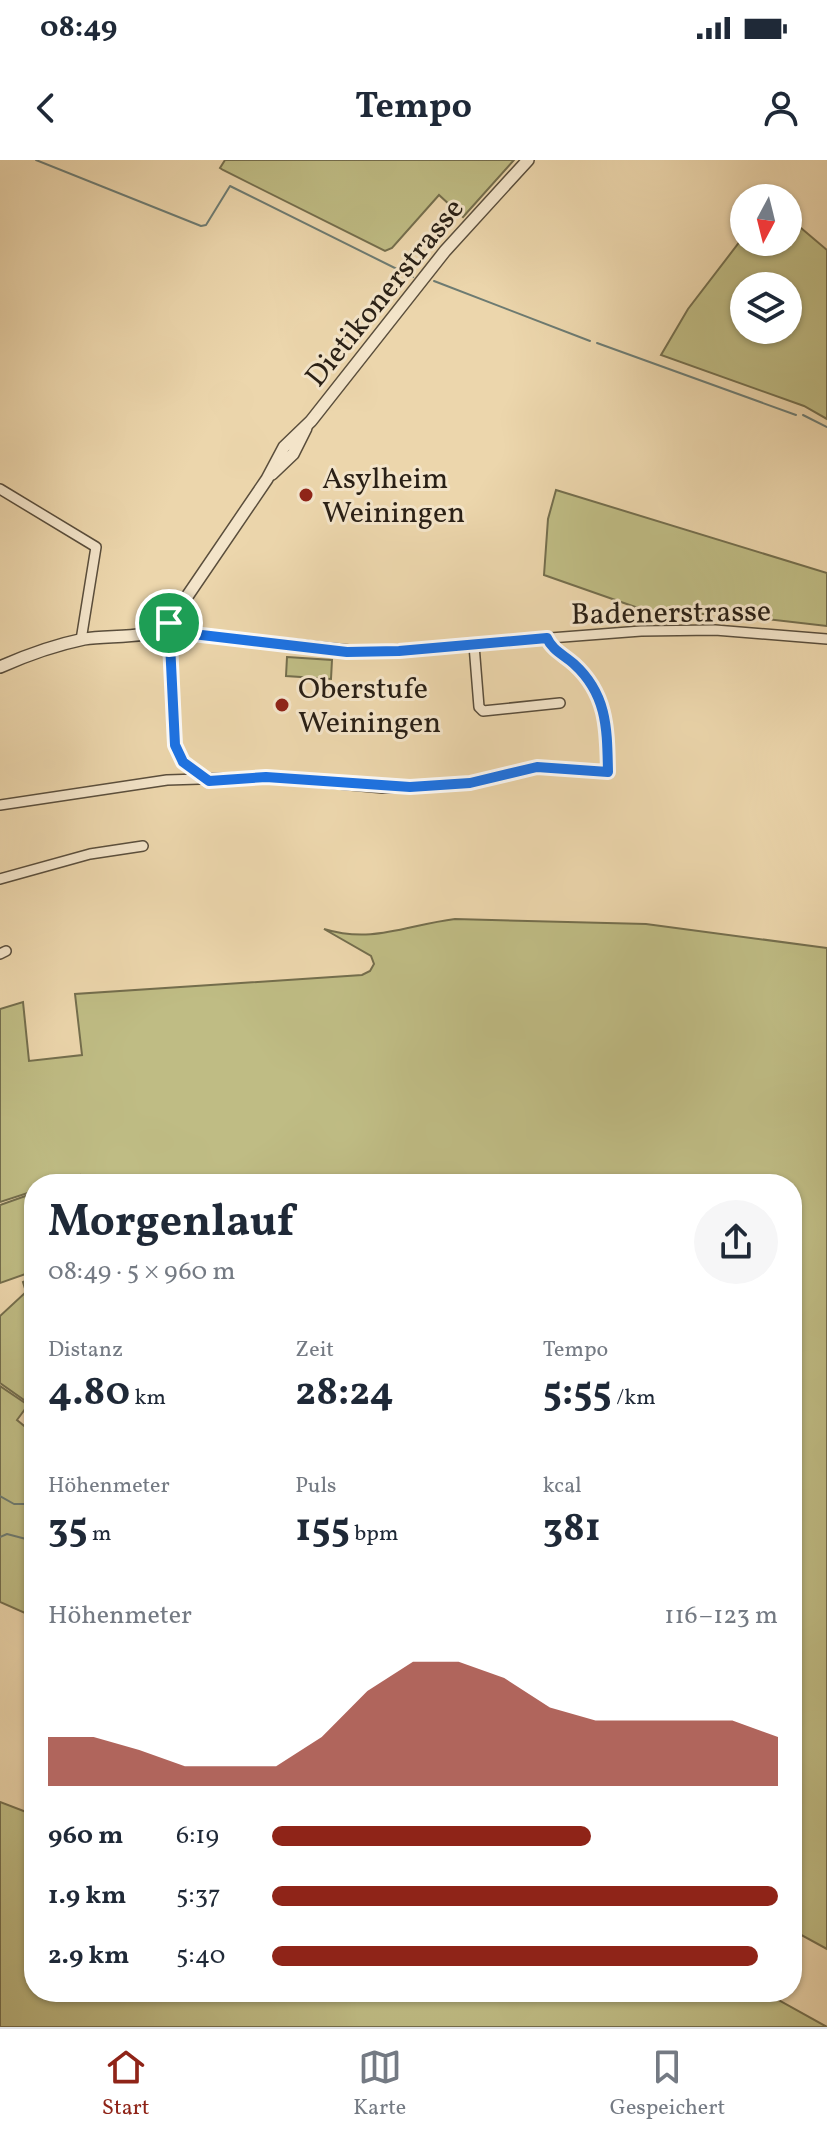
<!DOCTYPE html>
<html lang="de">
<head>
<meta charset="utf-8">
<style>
  :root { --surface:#fff; --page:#f6f6f7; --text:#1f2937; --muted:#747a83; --line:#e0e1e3; --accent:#8f2418 }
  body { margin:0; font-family:Vollkorn,serif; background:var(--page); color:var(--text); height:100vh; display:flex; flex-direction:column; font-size:30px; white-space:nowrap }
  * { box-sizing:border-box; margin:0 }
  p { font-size:26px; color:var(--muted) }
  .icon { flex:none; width:44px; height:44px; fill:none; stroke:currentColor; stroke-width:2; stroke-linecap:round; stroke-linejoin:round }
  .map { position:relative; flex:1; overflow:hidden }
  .panel { position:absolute; left:24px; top:1014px; width:778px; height:828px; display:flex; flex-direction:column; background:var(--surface); border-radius:32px; box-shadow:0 2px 6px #0004 }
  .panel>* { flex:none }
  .needle { width:52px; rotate:187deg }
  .controls { position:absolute; left:730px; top:24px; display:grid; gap:16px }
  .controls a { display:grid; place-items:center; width:72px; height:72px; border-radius:50%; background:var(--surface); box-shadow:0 2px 6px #0004; font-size:40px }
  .pin { position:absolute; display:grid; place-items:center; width:68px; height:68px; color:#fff; margin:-34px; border:4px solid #fff; border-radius:50%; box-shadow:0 2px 8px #0007 }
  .round { display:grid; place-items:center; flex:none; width:84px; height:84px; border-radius:42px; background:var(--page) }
  .headline { display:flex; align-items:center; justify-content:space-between; height:136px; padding:0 24px }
  h1 { font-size:44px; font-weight:700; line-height:60px }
  .stats { display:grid; grid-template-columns:repeat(3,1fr); gap:12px; height:136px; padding:8px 24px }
  .stats div { display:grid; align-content:center }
  .stats b { font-size:40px; font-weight:700 }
  .stats small { font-size:22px; font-weight:400 }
  .stats p { font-size:22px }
  .chart { height:224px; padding:16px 24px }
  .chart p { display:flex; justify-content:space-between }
  .chart svg { width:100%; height:144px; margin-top:8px; fill:var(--accent); opacity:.7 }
  ul { padding:0 24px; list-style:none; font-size:26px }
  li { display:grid; grid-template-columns:128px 96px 1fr; align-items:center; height:60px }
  li i { height:20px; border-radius:10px; background:var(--accent) }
  .status { display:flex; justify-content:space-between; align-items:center; height:56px; padding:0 40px; background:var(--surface); direction:ltr }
  .status svg { height:22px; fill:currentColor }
  header { display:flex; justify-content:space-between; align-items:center; height:104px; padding:0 24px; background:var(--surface); font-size:36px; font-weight:700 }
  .tab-bar { display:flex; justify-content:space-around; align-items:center; height:112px; border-top:2px solid var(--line); background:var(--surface); font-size:22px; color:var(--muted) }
  .tab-bar a { display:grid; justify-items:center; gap:4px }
  .tab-bar .current { color:var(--accent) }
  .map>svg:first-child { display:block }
  .green { fill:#bfbc84; stroke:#746e4d; stroke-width:2; fill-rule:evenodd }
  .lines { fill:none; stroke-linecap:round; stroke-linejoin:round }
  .stream { stroke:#6d7b72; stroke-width:2 }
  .minor-casing { stroke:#5a4e3c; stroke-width:12 }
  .tertiary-casing { stroke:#5a4e3c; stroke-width:14 }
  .minor { stroke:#f3e4c9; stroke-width:9 }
  .tertiary { stroke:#f3e4c9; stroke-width:11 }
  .route-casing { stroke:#fff; stroke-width:16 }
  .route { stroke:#1a73e8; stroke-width:10 }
  .poi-dot { fill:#8f2418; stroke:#f3e4c9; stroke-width:3 }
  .labels { text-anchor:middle; stroke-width:6; stroke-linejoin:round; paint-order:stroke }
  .street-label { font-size:30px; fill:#2a2016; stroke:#f3e4c9 }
  .poi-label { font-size:30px; fill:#2a2016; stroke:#f3e4c9; text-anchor:start }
</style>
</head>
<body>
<div class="status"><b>08:49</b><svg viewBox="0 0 49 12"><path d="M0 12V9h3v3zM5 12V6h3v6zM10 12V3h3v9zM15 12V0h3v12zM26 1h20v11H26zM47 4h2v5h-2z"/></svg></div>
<header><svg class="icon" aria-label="back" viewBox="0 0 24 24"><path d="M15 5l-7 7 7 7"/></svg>Tempo<svg class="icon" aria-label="person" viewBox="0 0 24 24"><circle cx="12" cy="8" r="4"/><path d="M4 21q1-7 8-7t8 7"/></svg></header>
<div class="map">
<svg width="827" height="1867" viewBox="0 0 827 1867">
  <rect width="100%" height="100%" fill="#ecd6ac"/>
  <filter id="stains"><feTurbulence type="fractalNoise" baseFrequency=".0025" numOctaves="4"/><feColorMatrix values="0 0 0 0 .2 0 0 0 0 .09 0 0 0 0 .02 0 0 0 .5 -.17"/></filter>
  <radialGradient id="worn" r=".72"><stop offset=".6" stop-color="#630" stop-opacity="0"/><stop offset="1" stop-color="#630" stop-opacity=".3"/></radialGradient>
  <g class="green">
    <polygon points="225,0 514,0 463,57 439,35 392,88 385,91 223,10 220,8"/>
    <path d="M788 57 827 90V259L804 246 661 195 688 149 744 76V82H788ZM744 126H788V170H744Z"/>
    <polygon points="556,330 827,413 827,466 723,454 670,454 641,449 544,415 548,359"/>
    <polygon points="287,497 332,500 331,519 286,516"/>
    <path d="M455 759 646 764 827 788V1789L792 1770V1024H83L80 1015 54 1024H34V1031L0 1042V849L23 842 29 901 82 895 75 834 362 815 370 811 374 804 371 796 324 769C373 784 406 765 455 759Z"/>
    <polygon points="34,1033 34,1111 0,1123 0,1045"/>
    <polygon points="34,1117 34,1247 0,1223 0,1156 26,1132 23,1122"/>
    <polygon points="0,1226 28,1245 17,1260 34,1274 34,1457 0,1442"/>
    <polygon points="0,1642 34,1655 34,1832 764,1832 827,1867 0,1867"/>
  </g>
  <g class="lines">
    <g class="stream">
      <polyline points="36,0 201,66 206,65 230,26 413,117"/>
      <polyline points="434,121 590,181"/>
      <polyline points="597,183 796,255"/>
      <polyline points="803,255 827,267"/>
      <polyline points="0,1336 14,1344 34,1344"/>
      <polyline points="0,1377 7,1374 26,1379 34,1386"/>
      <polyline points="242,1840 249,1832"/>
    </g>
    <g class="minor-casing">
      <g id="minor">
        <polyline points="0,329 96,387 81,480"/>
        <polyline points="169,463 193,474 368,492 641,471 715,470 827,479"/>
        <polyline points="169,463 175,585 183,602 209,621"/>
        <polyline points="474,485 479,547 483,551 560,543"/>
        <path d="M0 645 167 620 266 617 383 628 470 623 537 607 608 612C607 570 608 534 574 504 564 495 552 490 547 478"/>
        <polyline points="0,719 90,694 143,686"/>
        <polyline points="0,794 6,791"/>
      </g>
    </g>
    <g class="tertiary-casing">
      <g id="tertiary">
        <polyline points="272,314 293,294 306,268"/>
        <path d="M0 507C27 495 55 485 84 479 110 474 149 481 169 463L267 319 284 287 311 261 445 91 528 0"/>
      </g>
    </g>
    <use href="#minor" class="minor"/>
    <use href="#tertiary" class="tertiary"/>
  </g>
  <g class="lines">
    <g class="route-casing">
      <path id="route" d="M169 463 193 474 347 492 399 491 547 478C552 490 564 495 574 504 608 535 607 570 608 612L537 607 470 623 410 627 266 617 209 621 183 602 175 585Z"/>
    </g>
    <use href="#route" class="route"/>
  </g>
  <g class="poi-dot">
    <circle cx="306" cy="335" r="8"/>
    <circle cx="282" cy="545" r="8"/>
  </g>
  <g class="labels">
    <g class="street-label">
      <text transform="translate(384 132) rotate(-51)" y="10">Dietikonerstrasse</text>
      <text transform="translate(671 452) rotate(-1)" y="10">Badenerstrasse</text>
    </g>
    <g class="poi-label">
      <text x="322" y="328">Asylheim<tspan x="322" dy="34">Weiningen</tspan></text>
      <text x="298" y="538">Oberstufe<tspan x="298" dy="34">Weiningen</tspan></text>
    </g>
  </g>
  <rect width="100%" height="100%" filter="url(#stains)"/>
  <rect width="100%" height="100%" fill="url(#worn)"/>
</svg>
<div class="controls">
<a><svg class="needle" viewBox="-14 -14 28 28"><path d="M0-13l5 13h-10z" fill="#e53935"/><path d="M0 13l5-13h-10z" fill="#747a83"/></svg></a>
<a><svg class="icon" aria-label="layers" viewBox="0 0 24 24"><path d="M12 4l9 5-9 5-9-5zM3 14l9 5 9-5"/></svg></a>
</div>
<div class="pin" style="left:169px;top:463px;background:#1e9e55"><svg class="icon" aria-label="arrive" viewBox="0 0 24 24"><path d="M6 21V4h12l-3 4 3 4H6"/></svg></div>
<section class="panel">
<div class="headline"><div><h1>Morgenlauf</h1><p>08:49 · 5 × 960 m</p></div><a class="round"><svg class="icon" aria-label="share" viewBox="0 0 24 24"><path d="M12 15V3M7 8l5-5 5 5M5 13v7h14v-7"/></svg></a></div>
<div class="stats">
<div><p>Distanz</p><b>4.80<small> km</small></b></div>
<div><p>Zeit</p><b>28:24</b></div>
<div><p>Tempo</p><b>5:55<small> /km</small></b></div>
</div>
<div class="stats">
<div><p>Höhenmeter</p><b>35<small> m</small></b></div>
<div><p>Puls</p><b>155<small> bpm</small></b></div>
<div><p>kcal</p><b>381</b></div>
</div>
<div class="chart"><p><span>Höhenmeter</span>116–123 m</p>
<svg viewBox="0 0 160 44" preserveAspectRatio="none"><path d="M0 44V29L10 29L20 33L30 38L40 38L50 38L60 29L70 15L80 6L90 6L100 11L110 20L120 24L130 24L140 24L150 24L160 29V44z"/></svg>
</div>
<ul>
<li><b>960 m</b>6:19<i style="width:63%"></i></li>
<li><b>1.9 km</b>5:37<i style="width:100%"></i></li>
<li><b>2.9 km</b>5:40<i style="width:96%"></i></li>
</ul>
</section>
</div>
<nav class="tab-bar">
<a class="current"><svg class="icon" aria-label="home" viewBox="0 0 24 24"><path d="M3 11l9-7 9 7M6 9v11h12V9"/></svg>Start</a>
<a><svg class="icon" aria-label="map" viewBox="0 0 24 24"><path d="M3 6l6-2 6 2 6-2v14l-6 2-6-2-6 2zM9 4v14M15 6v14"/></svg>Karte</a>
<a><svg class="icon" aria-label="saved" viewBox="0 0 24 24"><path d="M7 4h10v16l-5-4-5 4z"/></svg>Gespeichert</a>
</nav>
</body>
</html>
